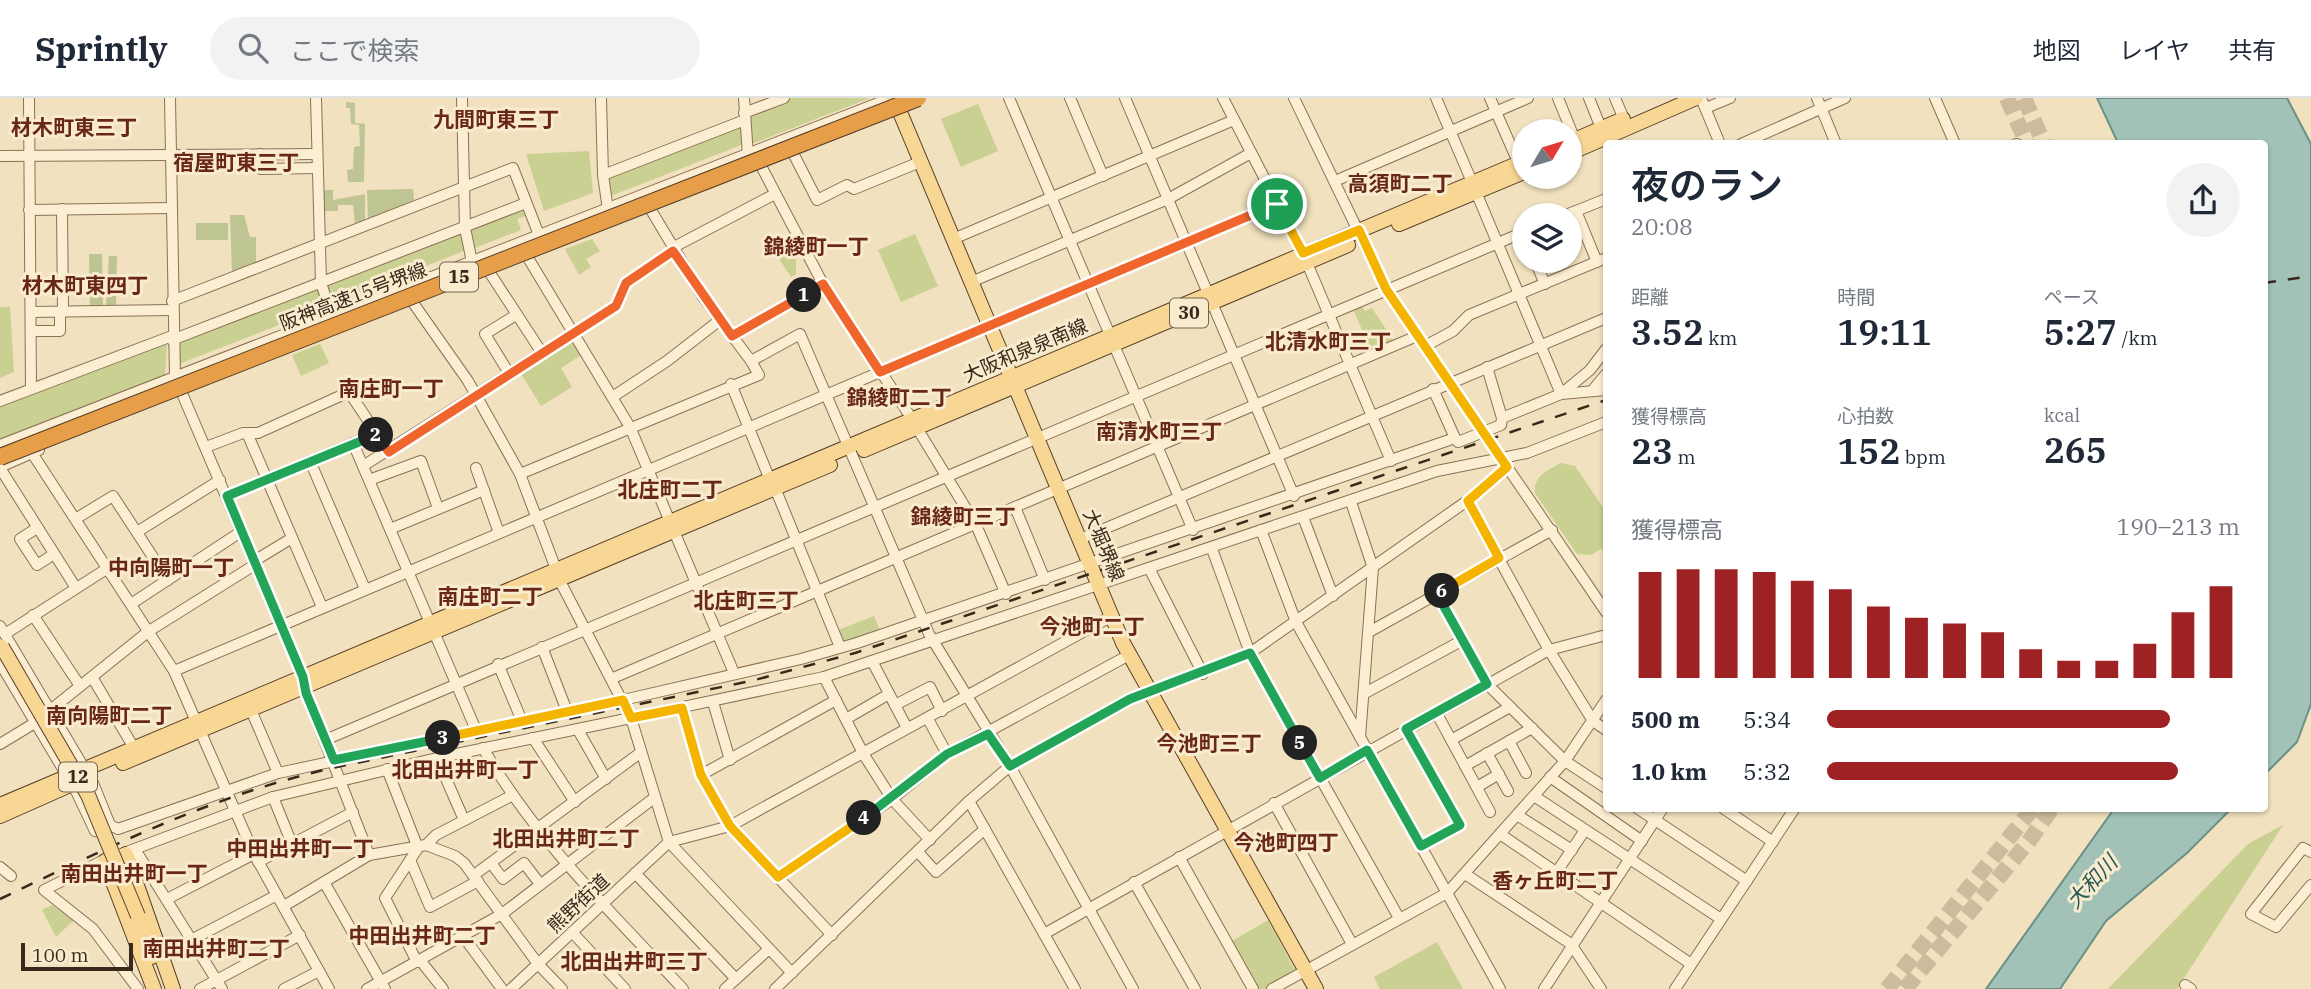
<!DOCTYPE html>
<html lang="ja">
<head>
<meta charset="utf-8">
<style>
  :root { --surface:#fff; --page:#f2f2f3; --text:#1f2937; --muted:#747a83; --line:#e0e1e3; --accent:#9e2124 }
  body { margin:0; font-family:"IBM Plex Serif","Noto Sans JP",serif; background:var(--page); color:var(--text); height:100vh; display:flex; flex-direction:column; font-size:26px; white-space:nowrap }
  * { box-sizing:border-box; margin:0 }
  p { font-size:23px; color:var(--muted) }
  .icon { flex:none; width:38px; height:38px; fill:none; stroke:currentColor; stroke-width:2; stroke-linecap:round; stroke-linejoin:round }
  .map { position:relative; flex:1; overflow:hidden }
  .panel { position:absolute; left:1603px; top:42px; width:665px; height:672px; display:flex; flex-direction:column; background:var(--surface); border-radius:7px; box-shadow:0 2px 5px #0004 }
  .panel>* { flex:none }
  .needle { width:46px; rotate:52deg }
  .fabs { position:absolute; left:1512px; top:21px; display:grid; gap:14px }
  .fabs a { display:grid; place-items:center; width:70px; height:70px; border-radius:50%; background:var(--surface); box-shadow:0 2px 5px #0004; font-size:35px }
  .scale { position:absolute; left:21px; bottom:18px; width:112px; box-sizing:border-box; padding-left:7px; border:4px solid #39291b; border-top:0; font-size:19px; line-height:24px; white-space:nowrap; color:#39291b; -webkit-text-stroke:5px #f8ebce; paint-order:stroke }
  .pin { position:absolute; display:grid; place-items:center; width:60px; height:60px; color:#fff; margin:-30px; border:4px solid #fff; border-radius:50%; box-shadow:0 2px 7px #0007 }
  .km { position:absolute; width:35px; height:35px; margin:-18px; border-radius:50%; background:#222; color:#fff; font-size:19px; line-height:35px; text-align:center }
  .round { display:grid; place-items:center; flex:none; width:74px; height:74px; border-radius:37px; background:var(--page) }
  .headline { display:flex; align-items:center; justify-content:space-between; height:119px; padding:0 28px }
  h1 { font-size:38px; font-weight:600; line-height:52px }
  .stats { display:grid; grid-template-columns:repeat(3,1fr); gap:10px; height:119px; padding:7px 28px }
  .stats div { display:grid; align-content:center }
  .stats b { font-size:35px; font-weight:600 }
  .stats small { font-size:19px; font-weight:400 }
  .stats p { font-size:19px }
  .chart { height:196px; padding:14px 28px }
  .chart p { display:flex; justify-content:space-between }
  .chart svg { width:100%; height:126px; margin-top:7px; stroke:var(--accent); stroke-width:6 }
  ul { padding:0 28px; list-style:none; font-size:23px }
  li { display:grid; grid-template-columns:112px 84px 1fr; align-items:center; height:52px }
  li i { height:18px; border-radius:9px; background:var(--accent) }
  header { display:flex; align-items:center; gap:42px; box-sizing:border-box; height:98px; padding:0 35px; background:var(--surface); border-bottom:2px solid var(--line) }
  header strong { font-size:33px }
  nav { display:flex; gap:38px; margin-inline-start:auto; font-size:24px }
  .search { width:490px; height:63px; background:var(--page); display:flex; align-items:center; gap:18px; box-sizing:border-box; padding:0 24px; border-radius:38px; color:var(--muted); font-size:26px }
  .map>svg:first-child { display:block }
  .green { fill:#c9d092 }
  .cemetery { fill:#bec492 }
  .water { fill:#a2c2b8; stroke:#699186; stroke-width:2 }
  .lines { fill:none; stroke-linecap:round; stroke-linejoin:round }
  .highway-tunnel { stroke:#ccbc9d; stroke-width:16; stroke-dasharray:16 8; stroke-linecap:butt }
  .minor-casing { stroke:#8b7156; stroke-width:12 }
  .major-casing { stroke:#583f2a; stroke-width:16 }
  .minor { stroke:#fbeed2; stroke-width:10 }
  .major { stroke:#f8d693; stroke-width:14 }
  .rail { stroke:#39291b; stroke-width:2.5; stroke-dasharray:12 12; stroke-linecap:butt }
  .major-bridge-casing { stroke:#583f2a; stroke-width:16; stroke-linecap:butt }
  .highway-bridge-casing { stroke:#583f2a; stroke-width:18; stroke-linecap:butt }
  .major-bridge { stroke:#f8d693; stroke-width:14 }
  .highway-bridge { stroke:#e79e48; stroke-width:16 }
  .split-1-casing { stroke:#fff; stroke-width:14 }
  .split-2-casing { stroke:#fff; stroke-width:14 }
  .split-3-casing { stroke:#fff; stroke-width:14 }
  .split-4-casing { stroke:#fff; stroke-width:14 }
  .split-5-casing { stroke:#fff; stroke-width:14 }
  .split-6-casing { stroke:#fff; stroke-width:14 }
  .split-7-casing { stroke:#fff; stroke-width:14 }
  .split-1 { stroke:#f0652b; stroke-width:9 }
  .split-2 { stroke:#f0652b; stroke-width:9 }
  .split-3 { stroke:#22a559; stroke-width:9 }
  .split-4 { stroke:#f5b400; stroke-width:9 }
  .split-5 { stroke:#22a559; stroke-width:9 }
  .split-6 { stroke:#22a559; stroke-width:9 }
  .split-7 { stroke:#f5b400; stroke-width:9 }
  .labels { text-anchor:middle; stroke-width:6; stroke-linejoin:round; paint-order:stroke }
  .shield { fill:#f8ebce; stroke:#726351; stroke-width:2 }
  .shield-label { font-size:18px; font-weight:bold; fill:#39291b }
  .street-label { font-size:19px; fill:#39291b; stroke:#f8ebce }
  .neighbourhood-label { font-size:21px; font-weight:bold; fill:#692718; stroke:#f8ebce }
  .water-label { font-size:21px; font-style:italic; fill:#295a56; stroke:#f8ebce }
</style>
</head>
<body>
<header>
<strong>Sprintly</strong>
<div class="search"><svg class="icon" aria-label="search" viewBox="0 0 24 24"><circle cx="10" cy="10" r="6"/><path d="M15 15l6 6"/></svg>ここで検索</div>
<nav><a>地図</a><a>レイヤ</a><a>共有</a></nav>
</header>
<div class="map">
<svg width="2311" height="891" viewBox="0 0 2311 891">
  <rect width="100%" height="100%" fill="#f1e1be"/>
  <g class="green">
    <polygon points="790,0 870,0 749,47 749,16"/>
    <polygon points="978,6 998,53 961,69 941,21"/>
    <polygon points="738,27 743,32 744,46 608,99 607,80"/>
    <polygon points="589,53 593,95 544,113 526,56"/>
    <polygon points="525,108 528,117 517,121 521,132 472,151 471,128"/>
    <polygon points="460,132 466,152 330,207 324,188"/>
    <polygon points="915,136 938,188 901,204 878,152"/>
    <polygon points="792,137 800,152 796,154 796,176 791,179 770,147"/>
    <polygon points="592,141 600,153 586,161 591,169 579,177 565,151"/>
    <polygon points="317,190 325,209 179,266 179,242"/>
    <polygon points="1361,207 1365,213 1372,210 1395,245 1372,255 1353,211"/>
    <polygon points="0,209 10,209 14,274 0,280"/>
    <polygon points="571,243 575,243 583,256 561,270 572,289 541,308 520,274"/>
    <polygon points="167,244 165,277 0,343 0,308"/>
    <polygon points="320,246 329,265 301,278 292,257"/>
    <path d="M1561 365 1575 368 1606 414V448L1591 457 1577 456 1535 395C1533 378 1548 372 1561 365Z"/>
    <polygon points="874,518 881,535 843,544 838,532"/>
    <polygon points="2283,727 2177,891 2108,891 2248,746"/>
    <polygon points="52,807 74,822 56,839 42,812"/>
    <polygon points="1268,822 1296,874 1266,891 1259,891 1232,843"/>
    <polygon points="1437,844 1463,891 1380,891 1374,879"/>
  </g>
  <g class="cemetery">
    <polygon points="346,4 355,5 355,25 365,26 364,84 348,84 347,72 353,71 354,49 360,48 359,27 351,26 350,10 346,10"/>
    <polygon points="413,91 414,102 368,121 367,92"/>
    <polygon points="324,92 333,92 333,102 365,96 365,122 355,126 353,107 338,107 338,113 321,113"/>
    <polygon points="230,117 244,117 250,139 256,139 256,168 232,177"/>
    <rect x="196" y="125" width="32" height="17"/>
    <polygon points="89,156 102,156 103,209 90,209"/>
    <polygon points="109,158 117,158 116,209 106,209"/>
  </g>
  <g class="water">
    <polygon points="2097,0 2287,0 2311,46 2311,606 2297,644 2265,676 2264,46 2118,45"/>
    <polygon points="2114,711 2231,711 2187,755 2106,823 2060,891 1986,891"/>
  </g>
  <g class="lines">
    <g class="highway-tunnel">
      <polyline points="2007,0 2027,46"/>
      <polyline points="2024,0 2044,46"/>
      <polyline points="1887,891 2033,710"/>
      <polyline points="1905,891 2029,743 2052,710"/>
    </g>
    <g class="minor-casing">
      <g id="minor">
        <polyline points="29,0 31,291"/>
        <polyline points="170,0 175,279 303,579 306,595 369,757 284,808"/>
        <polyline points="316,0 321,185 332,218"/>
        <polyline points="462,0 465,130 472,164"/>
        <polyline points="601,0 603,77 609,119"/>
        <polyline points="744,0 748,58"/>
        <polyline points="1009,0 1110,237"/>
        <polyline points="1070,0 1103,78"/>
        <polyline points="1125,0 1294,398"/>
        <polyline points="1223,0 1303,155"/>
        <polyline points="1294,0 1386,191 1606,514"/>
        <polyline points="1436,0 1472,84"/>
        <polyline points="1490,0 1521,71"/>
        <polyline points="1558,0 1575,42"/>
        <polyline points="1589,0 1601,30"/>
        <polyline points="1615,0 1624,21"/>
        <polyline points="1701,0 1720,46"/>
        <polyline points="1817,0 1836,46"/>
        <polyline points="1935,0 1955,46"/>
        <polyline points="1706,10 1730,0"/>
        <polyline points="744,15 784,0"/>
        <polyline points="1741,46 1845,0"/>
        <polyline points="2016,46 2017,46"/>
        <polyline points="791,51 817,102 847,87 854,91 920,64"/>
        <polyline points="260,56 261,71 317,70"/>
        <polyline points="0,58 317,56"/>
        <polyline points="759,64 823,186 912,321"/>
        <polyline points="603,77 745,22"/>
        <polyline points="1335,83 1528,0"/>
        <polyline points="1476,94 1561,296 1590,272 1606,251"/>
        <polyline points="648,107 703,199 751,263"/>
        <polyline points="62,111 63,213"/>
        <polyline points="29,112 171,110"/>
        <polyline points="1576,113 1597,164"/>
        <polyline points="1566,117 1606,101"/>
        <polyline points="953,141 1234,22"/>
        <polyline points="672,150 775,96"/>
        <polyline points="525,155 630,329 734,575"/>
        <polyline points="1535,163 1545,186"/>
        <polyline points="1307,165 1391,363"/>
        <polyline points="486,169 542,255"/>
        <polyline points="971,184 1168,101 1251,55"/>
        <polyline points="409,199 468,283 520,376 562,487 631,620 824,579 1437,373 1527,355 1606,324"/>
        <polyline points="172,203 513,70 539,137"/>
        <polyline points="31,214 172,212"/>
        <polyline points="31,233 60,233 60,213"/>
        <polyline points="732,238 823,186"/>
        <polyline points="172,242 526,105"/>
        <polyline points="1114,247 1193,432"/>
        <polyline points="1425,248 1453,233 1469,217 1606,160"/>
        <polyline points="1487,269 1502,320 1561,296 1606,292"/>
        <polyline points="510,277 485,236 516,217"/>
        <polyline points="731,286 770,382"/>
        <polyline points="1433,291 1455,340"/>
        <polyline points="1592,293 1606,276"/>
        <polyline points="614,298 667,263 720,222"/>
        <polyline points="0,303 172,238"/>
        <polyline points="917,330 976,427 1006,496"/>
        <polyline points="247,335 322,509"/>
        <polyline points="353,345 476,632"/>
        <polyline points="0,347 891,0"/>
        <polyline points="206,349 243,335 258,335 349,294 389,354"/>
        <polyline points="32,355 174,573 254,756 329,891"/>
        <polyline points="310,363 365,491"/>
        <polyline points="363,368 616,208 626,185 673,154"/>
        <polyline points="0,369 39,352"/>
        <polyline points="0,370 76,490"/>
        <polyline points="476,370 499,435"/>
        <polyline points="520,376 759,277 751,263 800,236 929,536 1010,668 1133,891"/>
        <polyline points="369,382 421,363 438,410"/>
        <polyline points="775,390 840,549"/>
        <polyline points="227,398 375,336"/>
        <polyline points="1467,403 1549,552 1593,623 1606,632"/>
        <polyline points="1351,404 1373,470 1360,639"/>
        <polyline points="1015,409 1045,482"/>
        <polyline points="1303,419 1333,498"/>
        <polyline points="77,420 113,398 168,482"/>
        <polyline points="37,430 20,441 37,467 54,456"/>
        <polyline points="390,431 484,392"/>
        <polyline points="1261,432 1296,524 1447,795 1272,891"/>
        <polyline points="137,434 220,382"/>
        <polyline points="1080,441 1606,220"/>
        <polyline points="1212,451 1250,555 1399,820"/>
        <polyline points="254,463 292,440"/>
        <polyline points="1149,470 1203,576"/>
        <polyline points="1437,496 1487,586 1565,663 1606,690"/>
        <polyline points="131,506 242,433"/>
        <polyline points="33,517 80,588"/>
        <polyline points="0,528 93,685 110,727"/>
        <polyline points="1369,534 1552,432"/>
        <polyline points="5,536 108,470"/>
        <polyline points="542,549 567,613"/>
        <polyline points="872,563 907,630"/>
        <polyline points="0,565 76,693 95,733 110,727 118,731 278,675 623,602 801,561 857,545 1455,340 1458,344 1501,327 1502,320"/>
        <polyline points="498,566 522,623"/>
        <polyline points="174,573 1277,106"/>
        <polyline points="92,579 134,650"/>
        <polyline points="824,579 864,657 892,701 930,742"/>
        <polyline points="613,580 1417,238"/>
        <polyline points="1365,595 1463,542"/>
        <polyline points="713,604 730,662"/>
        <polyline points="895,607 930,589 942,613"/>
        <polyline points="682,610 701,677 730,728 832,837"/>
        <polyline points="251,612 278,675"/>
        <polyline points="1436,614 1490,714"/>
        <polyline points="846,621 889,596"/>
        <polyline points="928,621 947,656"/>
        <polyline points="1406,631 1460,727 1421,748"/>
        <polyline points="578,632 606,681"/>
        <polyline points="533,640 575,704"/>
        <polyline points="325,642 1524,134"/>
        <polyline points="1451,642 1510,609"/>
        <polyline points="1509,643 1526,675"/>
        <polyline points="0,646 33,626 149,533 256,466"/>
        <path d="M483 650C536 742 611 814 683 891"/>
        <polyline points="1487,655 1508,693"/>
        <polyline points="437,660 464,722"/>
        <polyline points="1465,668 1532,630"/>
        <polyline points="387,671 418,750"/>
        <polyline points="701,677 836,602"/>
        <polyline points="1550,679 1642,743"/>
        <polyline points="1477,689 1499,676"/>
        <polyline points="1534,698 1721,821"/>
        <polyline points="273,699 292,746"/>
        <polyline points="969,703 1075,891"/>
        <polyline points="1274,705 1352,846"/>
        <polyline points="1637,710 1747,783"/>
        <polyline points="1723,710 1773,744"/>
        <polyline points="1517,717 1572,752"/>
        <polyline points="1500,736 1691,866"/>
        <polyline points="426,747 455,758 464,765 538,866 562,891"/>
        <polyline points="136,753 222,891"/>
        <polyline points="918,754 936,774 985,731"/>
        <polyline points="2311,754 2303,750 2251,816 2276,829 2311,787"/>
        <polyline points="369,757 426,747 436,737 511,698"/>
        <polyline points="1179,759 1253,891"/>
        <polyline points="410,762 430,809 478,783"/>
        <polyline points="258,764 353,714"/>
        <polyline points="491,765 503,781 524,765 540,786"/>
        <polyline points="0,769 11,778"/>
        <polyline points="635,775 736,881"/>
        <polyline points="1556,775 1585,732"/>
        <polyline points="1465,776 1571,846 1601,891"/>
        <polyline points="474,777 640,655"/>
        <polyline points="778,779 892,701 947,656 1129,557"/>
        <polyline points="324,784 385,891"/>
        <polyline points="1134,784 1195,891"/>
        <polyline points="167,801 254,756"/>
        <polyline points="572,834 625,891"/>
        <polyline points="1044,836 1549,552 1606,537"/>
        <polyline points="463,838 502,891"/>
        <polyline points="193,841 277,797"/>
        <polyline points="420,862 443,891"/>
        <polyline points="417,864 385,800 418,750"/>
        <polyline points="2185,887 2191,891"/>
        <polyline points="138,891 93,831 44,792 100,764 273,699 437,660 631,620 669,744 792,875"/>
        <polyline points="200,891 300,837"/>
        <polyline points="284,891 319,873"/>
        <polyline points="367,891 502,816 654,700"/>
        <polyline points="511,891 669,744 730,728 1112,518"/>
        <polyline points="725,891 769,851"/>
        <polyline points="775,891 969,703 1010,668 1130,601 1250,555 1467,403 1507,369"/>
        <polyline points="1500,891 1447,795 1565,663 1606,602"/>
        <polyline points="1544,891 1663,710"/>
        <polyline points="1675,891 1795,710"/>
      </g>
    </g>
    <g class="major-casing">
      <g id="major">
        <polyline points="894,0 1123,545 1316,891"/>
        <polyline points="1570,44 1623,21"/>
        <polyline points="1570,55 1696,0"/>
        <polyline points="1399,126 1524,74"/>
        <polyline points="864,352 1348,147"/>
        <polyline points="123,665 830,367"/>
        <polyline points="0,707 1524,63"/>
        <polyline points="0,718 88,679"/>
        <polyline points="126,756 173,891"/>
        <polyline points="105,763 154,891"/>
        <polyline points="138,818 152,859"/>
      </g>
    </g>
    <use href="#minor" class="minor"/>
    <use href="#major" class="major"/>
    <g class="rail">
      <polyline points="2264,185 2311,178"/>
      <path d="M0 801C109 749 218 695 337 669L755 582 855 555 1606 302"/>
    </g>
    <g class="major-bridge-casing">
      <polyline id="major-bridge" points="2,549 88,697 138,818"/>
    </g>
    <g class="highway-bridge-casing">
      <polyline id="highway-bridge" points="0,359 918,0"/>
    </g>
    <use href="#major-bridge" class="major-bridge"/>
    <use href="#highway-bridge" class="highway-bridge"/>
  </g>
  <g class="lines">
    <g class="split-1-casing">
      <polyline id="split-1" points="804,197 823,186 880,274 1277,106"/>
    </g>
    <g class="split-2-casing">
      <polyline id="split-2" points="376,337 389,354 616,208 626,185 673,153 732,238 804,197"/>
    </g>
    <g class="split-3-casing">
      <polyline id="split-3" points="376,337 227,398 303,579 306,595 334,662 443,640"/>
    </g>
    <g class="split-4-casing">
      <polyline id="split-4" points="443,640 623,602 631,620 682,610 701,677 730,728 778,779 864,720"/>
    </g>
    <g class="split-5-casing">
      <polyline id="split-5" points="864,720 947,656 988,636 1010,668 1130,601 1250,555 1300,645"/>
    </g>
    <g class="split-6-casing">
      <polyline id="split-6" points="1300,645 1320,680 1367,652 1421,748 1460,727 1406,631 1487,586 1437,496 1442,493"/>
    </g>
    <g class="split-7-casing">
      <polyline id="split-7" points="1277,106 1303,155 1359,132 1386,191 1507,369 1468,403 1499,460 1442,493"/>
    </g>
    <use href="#split-1" class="split-1"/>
    <use href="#split-2" class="split-2"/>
    <use href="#split-3" class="split-3"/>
    <use href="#split-4" class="split-4"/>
    <use href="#split-5" class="split-5"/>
    <use href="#split-6" class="split-6"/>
    <use href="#split-7" class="split-7"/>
  </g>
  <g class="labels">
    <g class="shield">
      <rect x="440" y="164.5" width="38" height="29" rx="5"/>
      <rect x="1170" y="200.5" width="38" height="29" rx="5"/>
      <rect x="59" y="664.5" width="38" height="29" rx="5"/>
    </g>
    <g class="shield-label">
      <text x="459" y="185">15</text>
      <text x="1189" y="221">30</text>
      <text x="78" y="685">12</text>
    </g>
    <g class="street-label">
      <text transform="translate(353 198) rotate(-21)" y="7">阪神高速15号堺線</text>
      <text transform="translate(1025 252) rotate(-23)" y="7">大阪和泉泉南線</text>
      <text transform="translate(1104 447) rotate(67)" y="7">大堀堺線</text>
      <text transform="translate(578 805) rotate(-43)" y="7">熊野街道</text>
    </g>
    <g class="neighbourhood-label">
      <text x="496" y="29">九間町東三丁</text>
      <text x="74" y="37">材木町東三丁</text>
      <text x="236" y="72">宿屋町東三丁</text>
      <text x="1400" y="93">高須町二丁</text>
      <text x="816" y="156">錦綾町一丁</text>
      <text x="85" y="195">材木町東四丁</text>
      <text x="1328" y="251">北清水町三丁</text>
      <text x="391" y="298">南庄町一丁</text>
      <text x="899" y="307">錦綾町二丁</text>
      <text x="1159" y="341">南清水町三丁</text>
      <text x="670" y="399">北庄町二丁</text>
      <text x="963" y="426">錦綾町三丁</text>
      <text x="171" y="477">中向陽町一丁</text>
      <text x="490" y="506">南庄町二丁</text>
      <text x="746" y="510">北庄町三丁</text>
      <text x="1092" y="536">今池町二丁</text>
      <text x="109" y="625">南向陽町二丁</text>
      <text x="1209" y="653">今池町三丁</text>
      <text x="465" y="679">北田出井町一丁</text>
      <text x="566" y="748">北田出井町二丁</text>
      <text x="1286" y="752">今池町四丁</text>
      <text x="300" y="758">中田出井町一丁</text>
      <text x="134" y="783">南田出井町一丁</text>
      <text x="1555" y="790">香ヶ丘町二丁</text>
      <text x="422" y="845">中田出井町二丁</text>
      <text x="216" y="858">南田出井町二丁</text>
      <text x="634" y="871">北田出井町三丁</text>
    </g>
    <g class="water-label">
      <text transform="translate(2092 784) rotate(-47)" y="7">大和川</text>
    </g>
  </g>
</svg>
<div class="fabs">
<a><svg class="needle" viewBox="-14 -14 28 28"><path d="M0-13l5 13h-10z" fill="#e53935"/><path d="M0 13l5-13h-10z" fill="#747a83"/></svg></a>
<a><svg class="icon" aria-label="layers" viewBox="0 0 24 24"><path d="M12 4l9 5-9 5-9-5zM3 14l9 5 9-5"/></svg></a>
</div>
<div class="scale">100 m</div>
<div class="pin" style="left:1277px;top:106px;background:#1e9e55"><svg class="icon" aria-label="arrive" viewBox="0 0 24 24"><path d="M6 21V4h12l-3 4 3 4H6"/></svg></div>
<b class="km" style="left:804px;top:197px">1</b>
<b class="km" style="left:376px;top:337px">2</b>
<b class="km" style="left:443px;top:640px">3</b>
<b class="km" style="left:864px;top:720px">4</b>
<b class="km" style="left:1300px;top:645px">5</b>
<b class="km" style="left:1442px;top:493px">6</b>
<section class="panel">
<div class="headline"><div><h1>夜のラン</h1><p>20:08</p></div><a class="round"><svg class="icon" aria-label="share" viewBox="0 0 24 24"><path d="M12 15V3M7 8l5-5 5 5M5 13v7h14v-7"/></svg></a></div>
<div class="stats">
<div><p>距離</p><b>3.52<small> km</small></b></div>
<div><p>時間</p><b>19:11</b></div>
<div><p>ペース</p><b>5:27<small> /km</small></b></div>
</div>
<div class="stats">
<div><p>獲得標高</p><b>23<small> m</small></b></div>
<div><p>心拍数</p><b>152<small> bpm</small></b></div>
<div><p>kcal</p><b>265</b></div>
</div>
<div class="chart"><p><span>獲得標高</span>190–213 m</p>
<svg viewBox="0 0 160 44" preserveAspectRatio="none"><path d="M5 44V7M15 44V6M25 44V6M35 44V7M45 44V10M55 44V13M65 44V19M75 44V23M85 44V25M95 44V28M105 44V34M115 44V38M125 44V38M135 44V32M145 44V21M155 44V12"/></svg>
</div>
<ul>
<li><b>500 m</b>5:34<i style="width:83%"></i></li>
<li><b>1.0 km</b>5:32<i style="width:85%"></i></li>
</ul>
</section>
</div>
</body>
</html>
